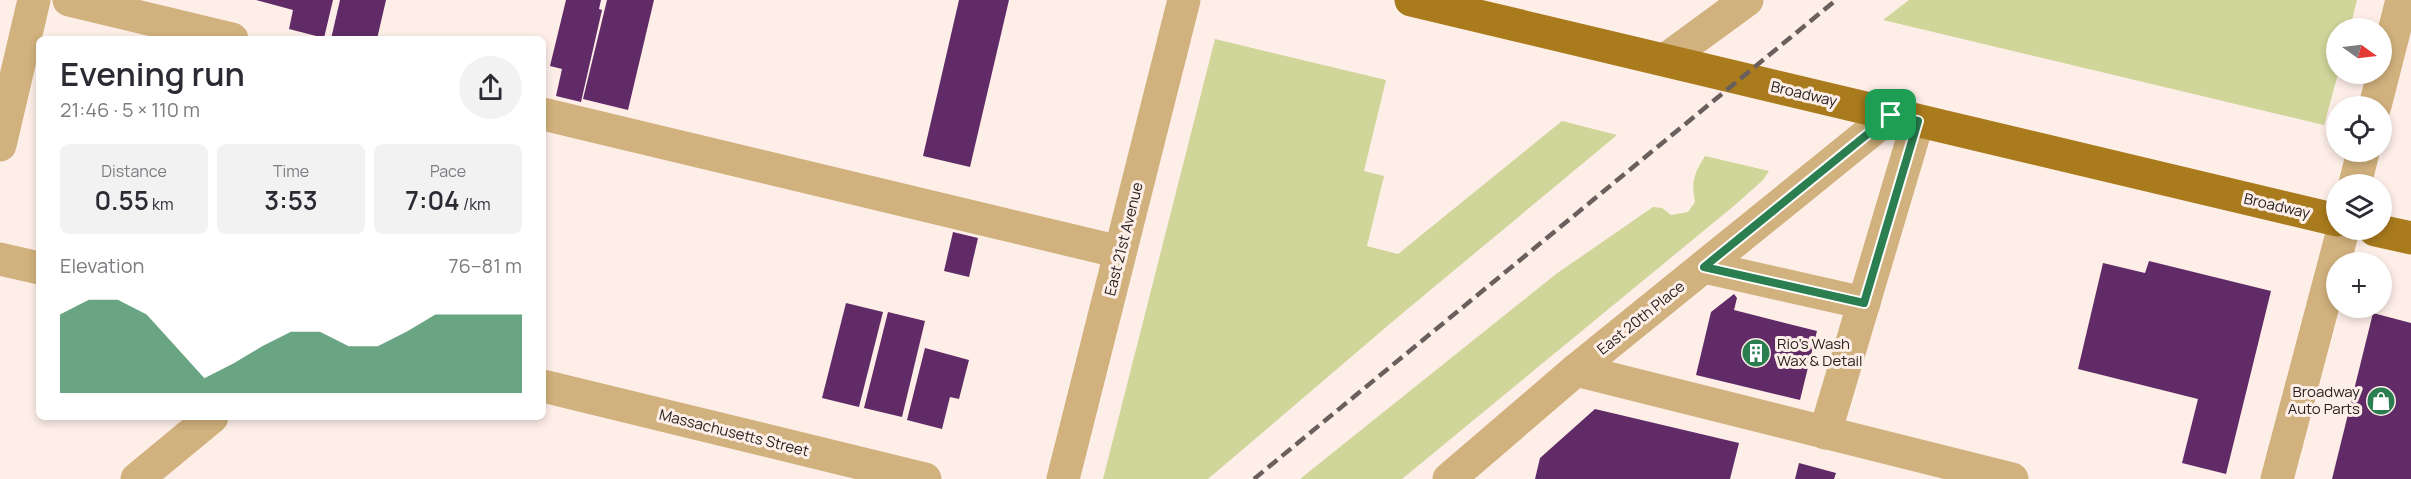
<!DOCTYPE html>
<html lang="en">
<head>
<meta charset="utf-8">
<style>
  :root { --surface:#fff; --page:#f2f2f3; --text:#2b2b33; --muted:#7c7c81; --accent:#2b7e50 }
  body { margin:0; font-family:Manrope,sans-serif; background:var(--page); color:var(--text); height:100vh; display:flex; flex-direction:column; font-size:22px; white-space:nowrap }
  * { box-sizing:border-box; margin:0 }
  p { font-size:20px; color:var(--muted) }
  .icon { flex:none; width:33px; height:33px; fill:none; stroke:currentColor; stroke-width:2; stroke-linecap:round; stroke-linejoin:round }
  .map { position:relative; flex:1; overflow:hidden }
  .panel { position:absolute; left:36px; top:36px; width:510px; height:384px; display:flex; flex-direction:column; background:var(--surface); border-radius:9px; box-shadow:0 3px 9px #0003 }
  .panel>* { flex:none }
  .needle { width:39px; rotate:104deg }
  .tools { position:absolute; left:2326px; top:18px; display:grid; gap:12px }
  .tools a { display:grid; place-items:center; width:66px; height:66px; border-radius:50%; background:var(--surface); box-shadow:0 3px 9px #0003; font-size:30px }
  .pin { position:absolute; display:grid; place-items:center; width:51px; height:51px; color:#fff; margin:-26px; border-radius:12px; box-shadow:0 3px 9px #0006 }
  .round { display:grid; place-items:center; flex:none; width:63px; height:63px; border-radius:32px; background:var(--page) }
  .head { display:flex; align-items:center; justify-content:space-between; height:102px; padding:0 24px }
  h1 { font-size:33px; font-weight:600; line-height:45px }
  .figures { display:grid; grid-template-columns:repeat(3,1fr); gap:9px; height:102px; padding:6px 24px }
  .figures div { display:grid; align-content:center; border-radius:9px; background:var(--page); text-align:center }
  .figures b { font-size:26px; font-weight:600 }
  .figures small { font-size:16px; font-weight:400 }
  .figures p { font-size:16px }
  .chart { height:168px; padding:12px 24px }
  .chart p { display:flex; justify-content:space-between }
  .chart svg { width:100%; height:108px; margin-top:6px; fill:var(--accent); opacity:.7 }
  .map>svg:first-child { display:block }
  .green { fill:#d0d59a }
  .building { fill:#602b66 }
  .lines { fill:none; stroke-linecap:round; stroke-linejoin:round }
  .minor { stroke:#d1b17d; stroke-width:33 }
  .major { stroke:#a97b1d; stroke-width:33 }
  .rail { stroke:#69605d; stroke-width:4.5; stroke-dasharray:12 6; stroke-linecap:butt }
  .route-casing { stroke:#fff; stroke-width:12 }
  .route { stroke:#2b7e50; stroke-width:8 }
  .labels { text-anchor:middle; stroke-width:6; stroke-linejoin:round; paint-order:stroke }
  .street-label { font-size:15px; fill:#282220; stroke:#feeee8 }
  .poi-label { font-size:15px; fill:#282220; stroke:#feeee8; text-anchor:start }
</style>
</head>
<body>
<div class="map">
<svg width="2411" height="479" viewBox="0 0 2411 479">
  <rect width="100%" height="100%" fill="#feeee8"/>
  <g class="green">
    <polygon points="1909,0 2357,0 2350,28 2337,28 2338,74 2324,125 1883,20"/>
    <polygon points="1215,39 1386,80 1364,171 1384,176 1367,246 1398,254 1562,121 1617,135 1398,317 1208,479 1103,479"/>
    <path d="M1705 156 1769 171 1763 180 1735 205 1402 479H1300L1556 274 1653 207 1662 208 1671 215 1688 212 1695 202C1691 181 1694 174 1705 156Z"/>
  </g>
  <g class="building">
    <polygon points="256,0 333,0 324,38 289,29 293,10"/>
    <polygon points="340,0 386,0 377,39 331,39"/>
    <polygon points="566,0 601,0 599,9 602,10 581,102 556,96 562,69 550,66"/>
    <polygon points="607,0 654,0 628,110 583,99"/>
    <polygon points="959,0 1009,0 970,167 923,156"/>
    <polygon points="953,232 978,238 969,277 944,271"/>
    <polygon points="2149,261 2271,291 2226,474 2182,463 2198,399 2078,369 2103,263 2145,273"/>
    <polygon points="1734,294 1737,298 1734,310 1817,331 1800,400 1696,375 1711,312"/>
    <polygon points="846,303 883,312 859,407 822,398"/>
    <polygon points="888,312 925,321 902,417 864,408"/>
    <polygon points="2373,313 2411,323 2411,479 2332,479"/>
    <polygon points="925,348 969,360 959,399 950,397 942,429 907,420"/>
    <polygon points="1595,409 1739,443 1730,479 1535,479 1540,458"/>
    <polygon points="1799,463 1836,473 1834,479 1795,479"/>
  </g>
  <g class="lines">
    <g class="minor">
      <polyline points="69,0 232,39"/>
      <polyline points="1665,60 1747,0"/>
      <polyline points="2375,106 2402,0"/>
      <polyline points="543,114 1120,252"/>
      <polyline points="0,145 34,0"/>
      <polyline points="2355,184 2363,152"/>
      <polyline points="0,259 39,268"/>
      <polyline points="1704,267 1864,303"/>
      <polyline points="1576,370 2012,479"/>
      <polyline points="543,386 925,479"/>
      <polyline points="1825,433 1918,121"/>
      <polyline points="137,479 212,417"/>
      <polyline points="1063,479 1184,0"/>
      <polyline points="1449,479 1576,370 1891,115"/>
      <polyline points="2277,479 2343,230"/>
    </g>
    <g class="major">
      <polyline points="1411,0 2337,220"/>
      <polyline points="2375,230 2411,238"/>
    </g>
    <polyline class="rail" points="1254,479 1836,0"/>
  </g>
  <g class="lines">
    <g class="route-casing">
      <polygon id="route" points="1891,115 1918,121 1864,303 1704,267"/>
    </g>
    <use href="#route" class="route"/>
  </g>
  <defs>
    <g id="building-disc" transform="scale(1.5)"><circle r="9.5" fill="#2b7e50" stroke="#feeee8"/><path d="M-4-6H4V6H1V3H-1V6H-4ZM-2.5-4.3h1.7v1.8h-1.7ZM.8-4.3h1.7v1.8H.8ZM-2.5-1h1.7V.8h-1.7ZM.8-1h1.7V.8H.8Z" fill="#fff"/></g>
    <g id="shop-disc" transform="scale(1.5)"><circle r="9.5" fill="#2b7e50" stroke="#feeee8"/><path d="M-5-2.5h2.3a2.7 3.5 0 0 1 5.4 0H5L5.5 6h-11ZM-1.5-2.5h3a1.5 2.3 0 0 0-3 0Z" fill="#fff"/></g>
  </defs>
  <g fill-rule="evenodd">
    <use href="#building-disc" x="1756" y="353"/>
    <use href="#shop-disc" x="2381" y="401"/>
  </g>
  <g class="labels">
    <g class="street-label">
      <text transform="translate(1804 94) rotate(13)" y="5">Broadway</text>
      <text transform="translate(2277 206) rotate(13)" y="5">Broadway</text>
      <text transform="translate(1124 239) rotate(-76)" y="5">East 21st Avenue</text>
      <text transform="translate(1641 318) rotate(-39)" y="5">East 20th Place</text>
      <text transform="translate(734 433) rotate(14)" y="5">Massachusetts Street</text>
    </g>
    <g class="poi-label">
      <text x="1777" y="349">Rio's Wash<tspan x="1777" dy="17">Wax &amp; Detail</tspan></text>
      <text x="2360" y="397" text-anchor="end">Broadway<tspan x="2360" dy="17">Auto Parts</tspan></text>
    </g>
  </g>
</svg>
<div class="tools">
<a><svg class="needle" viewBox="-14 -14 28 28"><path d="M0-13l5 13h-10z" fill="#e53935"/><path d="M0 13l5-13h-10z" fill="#7c7c81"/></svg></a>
<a><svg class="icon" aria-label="locate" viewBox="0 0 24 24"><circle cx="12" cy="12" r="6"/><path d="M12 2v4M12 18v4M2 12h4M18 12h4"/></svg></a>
<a><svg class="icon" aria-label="layers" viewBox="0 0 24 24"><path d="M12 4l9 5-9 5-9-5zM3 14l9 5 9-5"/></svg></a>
<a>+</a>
</div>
<div class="pin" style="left:1891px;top:115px;background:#1e9e55"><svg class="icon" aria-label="arrive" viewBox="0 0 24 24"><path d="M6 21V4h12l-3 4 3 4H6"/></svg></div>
<section class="panel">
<div class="head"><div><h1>Evening run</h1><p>21:46 · 5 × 110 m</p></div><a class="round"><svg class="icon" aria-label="share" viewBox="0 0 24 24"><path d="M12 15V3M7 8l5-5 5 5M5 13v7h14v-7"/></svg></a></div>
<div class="figures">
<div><p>Distance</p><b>0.55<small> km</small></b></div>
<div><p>Time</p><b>3:53</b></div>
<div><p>Pace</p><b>7:04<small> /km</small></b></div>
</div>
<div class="chart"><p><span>Elevation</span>76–81 m</p>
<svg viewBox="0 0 160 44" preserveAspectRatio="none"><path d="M0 44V12L10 6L20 6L30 12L40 25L50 38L60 32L70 25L80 19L90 19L100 25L110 25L120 19L130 12L140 12L150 12L160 12V44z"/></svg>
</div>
</section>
</div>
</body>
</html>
